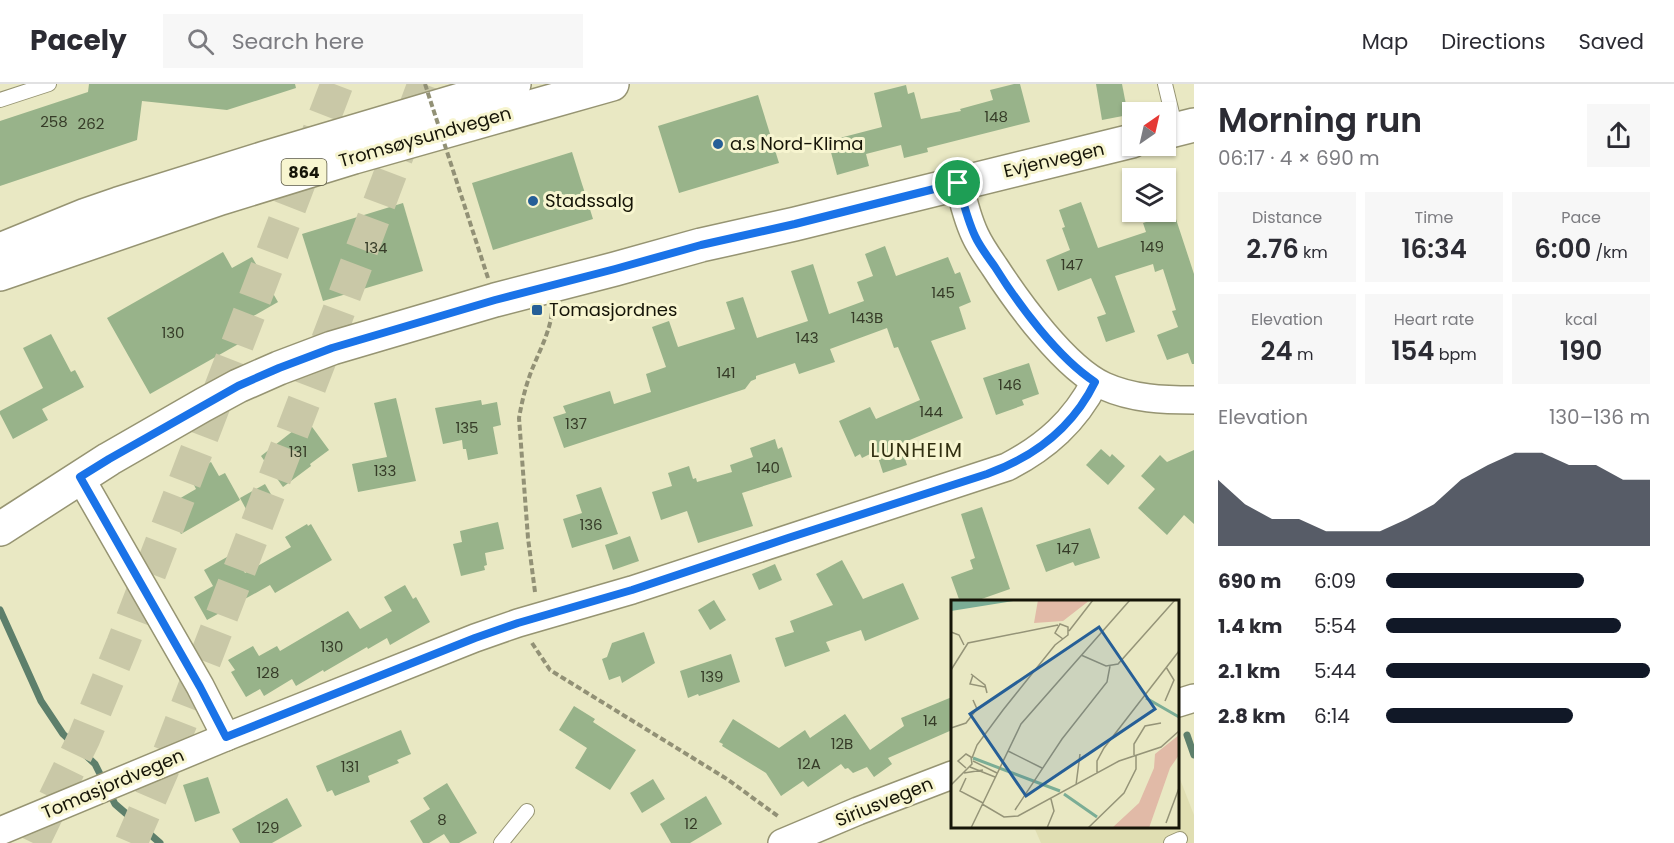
<!DOCTYPE html>
<html lang="en">
<head>
<meta charset="utf-8">
<style>
  :root { --surface:#fff; --page:#f7f7f7; --text:#2b2b33; --muted:#7c7c81; --line:#e1e1e2; --accent:#111827 }
  body { margin:0; font-family:Poppins,sans-serif; background:var(--page); color:var(--text); height:100vh; display:flex; flex-direction:column; font-size:22px; white-space:nowrap }
  * { box-sizing:border-box; margin:0 }
  p { font-size:20px; color:var(--muted) }
  .icon { flex:none; width:33px; height:33px; fill:none; stroke:currentColor; stroke-width:2; stroke-linecap:round; stroke-linejoin:round }
  .map { position:relative; flex:1; overflow:hidden }
  .side { display:flex; flex-direction:column; background:var(--surface); width:480px }
  .side>* { flex:none }
  .needle { width:39px; rotate:34deg }
  .buttons { position:absolute; left:1122px; top:18px; display:grid; gap:12px }
  .buttons a { display:grid; place-items:center; width:54px; height:54px; border-radius:0px; background:var(--surface); box-shadow:0 2px 4px #0004; font-size:30px }
  .pin { position:absolute; display:grid; place-items:center; width:51px; height:51px; color:#fff; margin:-26px; border:3px solid #fff; border-radius:50%; box-shadow:0 2px 6px #0007 }
  .round { display:grid; place-items:center; flex:none; width:63px; height:63px; border-radius:0px; background:var(--page) }
  .summary { display:flex; align-items:center; justify-content:space-between; height:102px; padding:0 24px }
  h1 { font-size:33px; font-weight:600; line-height:45px }
  .stats { display:grid; grid-template-columns:repeat(3,1fr); gap:9px; height:102px; padding:6px 24px }
  .stats div { display:grid; align-content:center; border-radius:0px; background:var(--page); text-align:center }
  .stats b { font-size:26px; font-weight:600 }
  .stats small { font-size:16px; font-weight:400 }
  .stats p { font-size:16px }
  .chart { height:168px; padding:12px 24px }
  .chart p { display:flex; justify-content:space-between }
  .chart svg { width:100%; height:108px; margin-top:6px; fill:var(--accent); opacity:.7 }
  ul { padding:0 24px; list-style:none; font-size:20px }
  li { display:grid; grid-template-columns:96px 72px 1fr; align-items:center; height:45px }
  li i { height:15px; border-radius:8px; background:var(--accent) }
  header { display:flex; align-items:center; gap:36px; box-sizing:border-box; height:84px; padding:0 30px; background:var(--surface); border-bottom:2px solid var(--line) }
  header strong { font-size:28px }
  nav { display:flex; gap:33px; margin-inline-start:auto; font-size:21px }
  .search { width:420px; height:54px; background:var(--page); display:flex; align-items:center; gap:15px; box-sizing:border-box; padding:0 21px; border-radius:0px; color:var(--muted); font-size:22px }
  main { display:flex; flex:1; min-height:0 }
  .map>svg:first-child { display:block }
  .built { fill:#e0deb2 }
  .lines { fill:none; stroke-linecap:round; stroke-linejoin:round }
  .stream { stroke:#5d7f6b; stroke-width:7 }
  .building { fill:#98b38a }
  .highway-tunnel { stroke:#c9c8a7; stroke-width:33; stroke-dasharray:33 16; stroke-linecap:butt }
  .lane-casing { stroke:#969472; stroke-width:16 }
  .street-casing { stroke:#969472; stroke-width:30 }
  .secondary-casing { stroke:#969472; stroke-width:36 }
  .primary-casing { stroke:#969472; stroke-width:36 }
  .path { stroke:#929176; stroke-width:4; stroke-dasharray:6 3; stroke-linecap:butt }
  .lane { stroke:#fff; stroke-width:14 }
  .street { stroke:#fff; stroke-width:27 }
  .secondary { stroke:#fff; stroke-width:33 }
  .primary { stroke:#fff; stroke-width:33 }
  .path-bridge { stroke:#929176; stroke-width:4; stroke-dasharray:6 3; stroke-linecap:butt }
  .route-casing { stroke:#fff; stroke-width:12 }
  .route { stroke:#1a73e8; stroke-width:8 }
  .poi-dot { fill:#265f97; stroke:#f7f5d0; stroke-width:2 }
  .labels { text-anchor:middle; stroke-width:6; stroke-linejoin:round; paint-order:stroke }
  .number-label { font-size:15px; fill:#363c28 }
  .shield { fill:#f7f5d0; stroke:#5a5844; stroke-width:1.5 }
  .shield-label { font-size:16px; font-weight:bold; fill:#161508 }
  .street-label { font-size:18px; fill:#161508; stroke:#f7f5d0 }
  .poi-label { font-size:18px; fill:#161508; stroke:#f7f5d0; text-anchor:start }
  .neighbourhood-label { font-size:20px; letter-spacing:1.5px; fill:#323011; stroke:#f7f5d0 }
  .inset-river { fill:none; stroke:#7bad95; stroke-width:3 }
  .inset-road { fill:none; stroke:#959478; stroke-width:1.5 }
  .view { fill:#265f97; fill-opacity:0.15; stroke:#265f97; stroke-width:3 }
  .inset-edge { fill:none; stroke:#161508; stroke-width:3 }
</style>
</head>
<body>
<header>
<strong>Pacely</strong>
<div class="search"><svg class="icon" aria-label="search" viewBox="0 0 24 24"><circle cx="10" cy="10" r="6"/><path d="M15 15l6 6"/></svg>Search here</div>
<nav><a>Map</a><a>Directions</a><a>Saved</a></nav>
</header>
<main>
<div class="map">
<svg width="1194" height="759" viewBox="0 0 1194 759">
  <rect width="100%" height="100%" fill="#e9e8c3"/>
  <polygon class="built" points="1178,690 1194,731 1194,759 1041,759 1034,743 1178,742"/>
  <g class="lines">
    <g class="stream">
      <polyline points="0,526 41,617 63,650 95,680 104,698"/>
      <polyline points="1187,651 1194,671"/>
      <polyline points="109,708 115,720 160,759"/>
    </g>
  </g>
  <g class="building">
    <polygon points="89,0 295,0 296,4 227,26 142,17 137,56 0,102 0,37 88,8"/>
    <polygon points="1014,0 1020,0 1030,38 927,64 928,68 904,74 901,61 866,70 869,82 837,91 828,57 882,43 874,9 906,1 908,10 914,8 921,35 961,27 960,25 993,16 990,6"/>
    <polygon points="1096,0 1122,0 1128,31 1102,36"/>
    <polygon points="758,11 779,79 679,109 658,42"/>
    <polygon points="572,68 593,135 493,166 472,99"/>
    <polygon points="1081,118 1098,164 1146,148 1143,139 1174,129 1194,190 1194,280 1192,280 1188,269 1167,276 1157,251 1178,243 1172,227 1176,226 1163,185 1155,188 1153,180 1115,192 1135,248 1106,258 1097,233 1106,230 1091,194 1058,207 1046,176 1070,166 1062,144 1065,143 1059,126"/>
    <polygon points="403,119 423,187 323,217 302,150"/>
    <polygon points="885,162 896,192 948,173 955,190 960,188 971,218 959,223 966,245 931,257 963,334 900,360 907,381 883,389 876,367 862,374 860,370 855,373 839,337 870,323 876,335 920,316 898,263 894,264 887,244 830,265 835,278 799,290 795,279 756,292 756,295 751,297 745,305 564,364 553,333 566,329 563,322 610,307 614,320 651,308 646,290 666,283 652,243 669,237 678,263 735,245 726,218 743,213 757,254 808,237 791,187 813,180 829,230 864,217 857,198 873,192 865,170"/>
    <polygon points="223,168 232,184 252,173 278,218 234,243 242,258 150,310 107,234"/>
    <polygon points="51,250 71,288 75,286 84,303 42,325 48,336 13,355 0,330 0,327 43,304 23,264"/>
    <polygon points="1029,279 1039,310 1022,316 1024,321 996,331 983,294"/>
    <polygon points="396,314 416,397 358,408 352,380 387,373 374,319"/>
    <polygon points="481,316 482,321 497,318 501,341 493,343 498,370 468,376 466,365 463,365 462,356 443,360 435,324"/>
    <polygon points="307,336 329,366 310,380 311,382 283,403 261,372"/>
    <polygon points="775,355 778,365 782,363 792,393 742,409 753,442 698,459 687,427 661,436 652,408 672,402 668,389 689,382 693,395 696,394 697,398 732,388 730,381 753,373 750,364"/>
    <polygon points="1101,365 1110,373 1112,370 1125,382 1108,401 1086,381"/>
    <polygon points="1194,366 1194,440 1184,431 1167,451 1138,424 1155,405 1141,392 1160,371 1167,378"/>
    <polygon points="211,378 219,392 225,389 240,416 181,450 165,423 196,405 189,391"/>
    <polygon points="265,400 279,424 253,438 240,414"/>
    <polygon points="601,403 618,450 572,464 563,435 582,429 576,411"/>
    <polygon points="982,423 1010,505 973,518 960,518 951,493 973,485 970,476 975,474 961,430"/>
    <polygon points="498,438 504,465 485,469 487,481 484,482 485,486 461,492 453,460 462,458 460,447"/>
    <polygon points="307,440 308,442 311,440 332,476 275,509 270,501 207,536 194,513 213,502 204,486 234,469 245,489 291,463 285,453"/>
    <polygon points="1090,444 1100,474 1075,482 1073,478 1046,488 1036,461"/>
    <polygon points="630,452 639,477 613,486 605,461"/>
    <polygon points="842,476 863,515 903,499 919,535 865,557 861,546 826,558 830,567 785,583 775,554 794,548 790,537 833,521 816,490"/>
    <polygon points="775,480 782,496 759,506 752,490"/>
    <polygon points="405,501 413,515 416,513 430,538 390,561 387,554 368,565 367,563 324,588 323,586 296,602 292,595 264,612 260,605 246,613 231,588 235,586 228,576 253,562 259,572 277,562 280,567 348,527 360,545 392,527 384,513"/>
    <polygon points="714,516 726,536 710,546 698,526"/>
    <polygon points="644,548 655,579 622,599 620,592 609,596 602,575 607,573 612,559"/>
    <polygon points="731,570 740,598 699,612 698,610 688,614 680,587"/>
    <polygon points="952,613 952,646 888,674 892,680 874,693 867,683 853,689 848,684 845,685 841,680 808,703 803,697 781,712 766,689 722,662 723,660 719,658 733,635 779,664 805,646 810,654 845,630 870,666 904,642 901,634"/>
    <polygon points="574,622 595,635 593,638 636,666 610,706 575,684 587,664 559,646"/>
    <polygon points="401,646 411,670 397,676 399,679 368,692 370,698 335,712 332,706 327,708 316,682"/>
    <polygon points="208,693 220,729 195,738 183,701"/>
    <polygon points="653,695 665,715 642,729 630,709"/>
    <polygon points="447,699 477,749 459,759 450,759 444,750 429,759 423,759 410,737 430,725 423,714"/>
    <polygon points="706,712 722,740 690,759 671,759 660,740"/>
    <polygon points="287,714 302,742 272,759 240,759 232,745"/>
  </g>
  <g class="lines">
    <g class="highway-tunnel">
      <polyline points="33,759 84,654 123,559 337,0"/>
      <polyline points="131,759 163,685 335,237 424,0"/>
    </g>
    <g class="lane-casing">
      <g id="lane">
        <polyline points="1165,0 1176,46"/>
        <polyline points="0,16 49,0"/>
        <polyline points="501,759 527,727"/>
        <polyline points="1171,759 1180,755"/>
      </g>
    </g>
    <g class="street-casing">
      <g id="street">
        <path d="M959 99C963 117 967 134 975 151 980 162 987 172 994 182 1018 219 1065 284 1104 302 1133 315 1163 316 1194 316"/>
        <polyline points="80,393 200,602 226,653"/>
        <polyline points="1178,619 1194,614"/>
        <path d="M0 747 226 653 475 554 518 539 632 506 1007 383C1046 363 1075 337 1095 298"/>
        <polyline points="782,759 858,727 952,691"/>
      </g>
    </g>
    <g class="secondary-casing">
      <g id="secondary">
        <polyline points="1166,48 1194,41"/>
        <polyline points="0,445 109,375 203,321 238,302 279,284 332,264 495,216 615,185 701,161 795,140 1132,57"/>
      </g>
    </g>
    <g class="primary-casing">
      <g id="primary">
        <polyline points="0,166 86,131 118,120 265,74 514,0"/>
        <polyline points="0,190 221,114 354,73 612,0"/>
      </g>
    </g>
    <g class="path">
      <path d="M535 508 528 454 519 334C522 317 526 300 533 283 540 266 550 247 552 228"/>
      <polyline points="532,559 550,586 727,695 779,733"/>
    </g>
    <use href="#lane" class="lane"/>
    <use href="#street" class="street"/>
    <use href="#secondary" class="secondary"/>
    <use href="#primary" class="primary"/>
    <polyline class="path-bridge" points="425,0 488,194"/>
  </g>
  <g class="lines">
    <g class="route-casing">
      <path id="route" d="M958 99C963 117 967 135 975 152 980 163 988 173 995 183 1018 220 1058 274 1095 298 1073 343 1034 373 987 390L788 454 632 506 518 539 475 554 226 653 200 603 80 393 109 375 238 302 279 284 332 264 495 216 615 185 701 161 795 140Z"/>
    </g>
    <use href="#route" class="route"/>
  </g>
  <g class="poi-dot">
    <circle cx="718" cy="60" r="6"/>
    <circle cx="533" cy="117" r="6"/>
    <rect x="531" y="220" width="12" height="12" rx="3"/>
  </g>
  <g class="labels">
    <g class="number-label">
      <text x="996" y="38">148</text>
      <text x="54" y="43">258</text>
      <text x="91" y="45">262</text>
      <text x="1152" y="168">149</text>
      <text x="376" y="169">134</text>
      <text x="1072" y="186">147</text>
      <text x="943" y="214">145</text>
      <text x="867" y="239">143B</text>
      <text x="173" y="254">130</text>
      <text x="807" y="259">143</text>
      <text x="726" y="294">141</text>
      <text x="1010" y="306">146</text>
      <text x="931" y="333">144</text>
      <text x="576" y="345">137</text>
      <text x="467" y="349">135</text>
      <text x="298" y="373">131</text>
      <text x="768" y="389">140</text>
      <text x="385" y="392">133</text>
      <text x="591" y="446">136</text>
      <text x="1068" y="470">147</text>
      <text x="332" y="568">130</text>
      <text x="268" y="594">128</text>
      <text x="712" y="598">139</text>
      <text x="930" y="642">14</text>
      <text x="842" y="665">12B</text>
      <text x="809" y="685">12A</text>
      <text x="350" y="688">131</text>
      <text x="442" y="741">8</text>
      <text x="691" y="745">12</text>
      <text x="268" y="749">129</text>
    </g>
    <rect class="shield" x="281.5" y="75" width="45" height="26" rx="4.5"/>
    <g class="shield-label">
      <text x="304" y="94">864</text>
    </g>
    <g class="street-label">
      <text transform="translate(425 53) rotate(-16)" y="6">Tromsøysundvegen</text>
      <text transform="translate(1054 76) rotate(-13)" y="6">Evjenvegen</text>
      <text transform="translate(113 700) rotate(-23)" y="6">Tomasjordvegen</text>
      <text transform="translate(884 718) rotate(-22)" y="6">Siriusvegen</text>
    </g>
    <g class="poi-label">
      <text x="730" y="66">a.s Nord-Klima</text>
      <text x="545" y="123">Stadssalg</text>
      <text x="549" y="232">Tomasjordnes</text>
    </g>
    <g class="neighbourhood-label">
      <text x="917" y="373">LUNHEIM</text>
    </g>
  </g>
  <g transform="translate(951 516)">
    <rect width="228" height="228" fill="#e9e8c3"/>
    <path d="M87 0H139L112 21 83 23ZM228 135V155L219 168 198 228H161L188 203 203 168 204 154Z" fill="#e1baa7"/>
    <path d="M0 0H68L0 11Z" fill="#7bad95"/>
    <path class="inset-river" d="M195 98 228 117M22 158 109 191M113 194 146 217"/>
    <path class="inset-road" d="M118 31 142 0M0 32 8 35 13 45M130 55 155 66 167 64 224 0M0 70 17 43 107 25M20 74 34 85 36 93M22 75 19 84 34 87M214 101 223 80 215 67M0 128 15 123 26 109 22 100M57 151 91 168M183 155V144L194 126 210 123M21 158 26 145 52 110 104 45 117 35V27L109 24 104 33 112 39M22 161 46 173M19 167 44 177M13 173 32 170M146 173V161L153 148 228 51M15 178 9 191 32 203M0 185 21 164 20 157 15 154 7 161 15 168M125 185 129 154M31 204 53 217 67 216 168 161 210 147 228 131M64 210 111 139 156 82 159 66M215 223 228 188M20 228 70 124 179 0M96 228 103 211 100 199M137 228 173 193 185 169V155"/>
    <path class="view" d="M148 27 204 109 75 196 19 114Z"/>
    <rect width="228" height="228" class="inset-edge"/>
  </g>
</svg>
<div class="buttons">
<a><svg class="needle" viewBox="-14 -14 28 28"><path d="M0-13l5 13h-10z" fill="#e53935"/><path d="M0 13l5-13h-10z" fill="#7c7c81"/></svg></a>
<a><svg class="icon" aria-label="layers" viewBox="0 0 24 24"><path d="M12 4l9 5-9 5-9-5zM3 14l9 5 9-5"/></svg></a>
</div>
<div class="pin" style="left:958px;top:99px;background:#1e9e55"><svg class="icon" aria-label="arrive" viewBox="0 0 24 24"><path d="M6 21V4h12l-3 4 3 4H6"/></svg></div>
</div>
<section class="side">
<div class="summary"><div><h1>Morning run</h1><p>06:17 · 4 × 690 m</p></div><a class="round"><svg class="icon" aria-label="share" viewBox="0 0 24 24"><path d="M12 15V3M7 8l5-5 5 5M5 13v7h14v-7"/></svg></a></div>
<div class="stats">
<div><p>Distance</p><b>2.76<small> km</small></b></div>
<div><p>Time</p><b>16:34</b></div>
<div><p>Pace</p><b>6:00<small> /km</small></b></div>
</div>
<div class="stats">
<div><p>Elevation</p><b>24<small> m</small></b></div>
<div><p>Heart rate</p><b>154<small> bpm</small></b></div>
<div><p>kcal</p><b>190</b></div>
</div>
<div class="chart"><p><span>Elevation</span>130–136 m</p>
<svg viewBox="0 0 160 44" preserveAspectRatio="none"><path d="M0 44V17L10 27L20 33L30 33L40 38L50 38L60 38L70 33L80 27L90 17L100 11L110 6L120 6L130 11L140 11L150 17L160 17V44z"/></svg>
</div>
<ul>
<li><b>690 m</b>6:09<i style="width:75%"></i></li>
<li><b>1.4 km</b>5:54<i style="width:89%"></i></li>
<li><b>2.1 km</b>5:44<i style="width:100%"></i></li>
<li><b>2.8 km</b>6:14<i style="width:71%"></i></li>
</ul>
</section>
</main>
</body>
</html>
